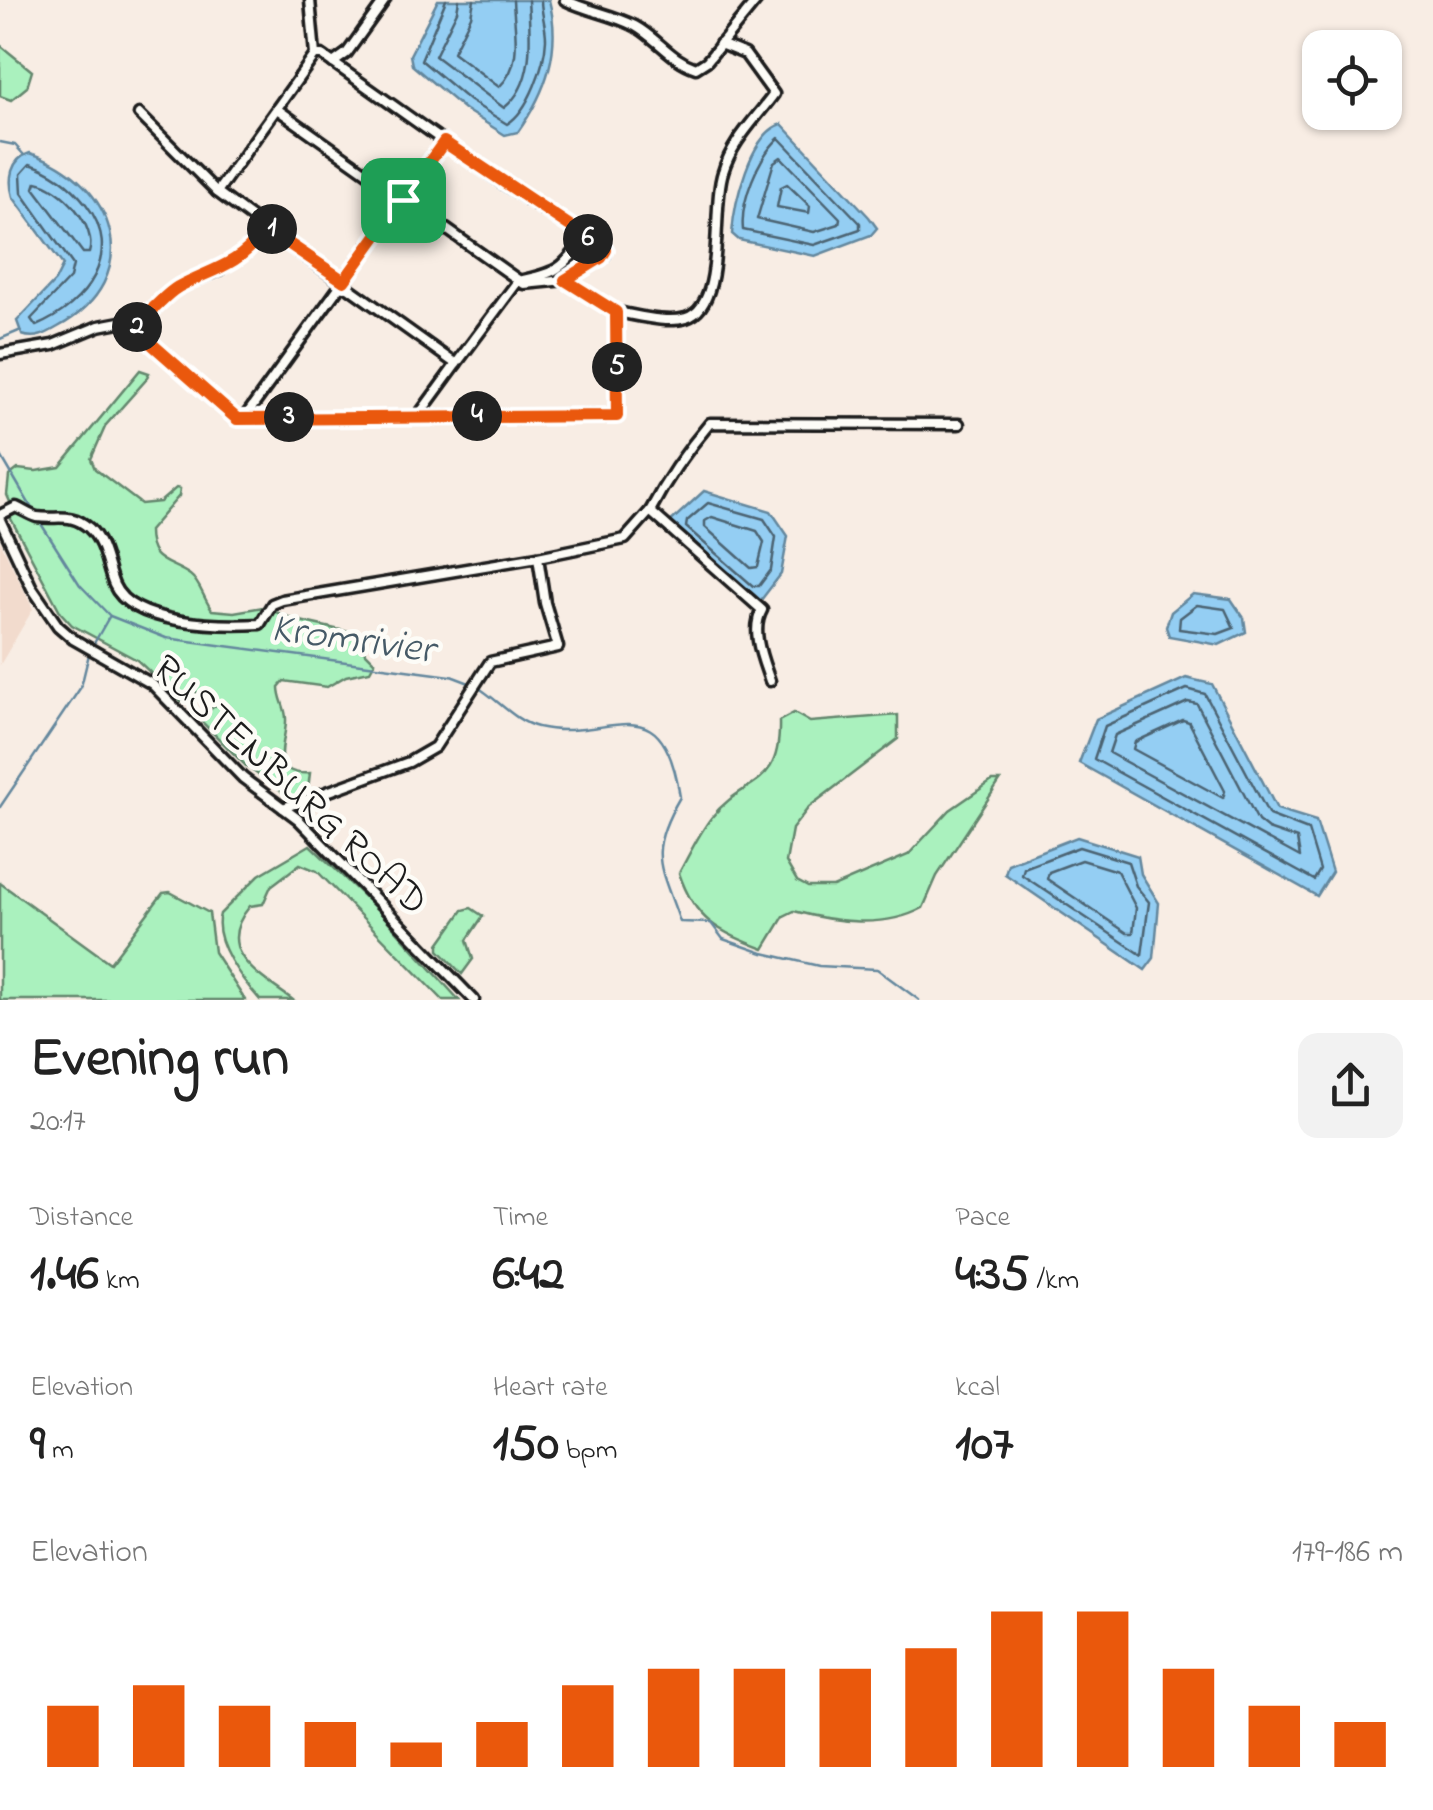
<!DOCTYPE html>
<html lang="en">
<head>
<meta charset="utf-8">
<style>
  :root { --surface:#fff; --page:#f2f2f2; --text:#222; --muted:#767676; --accent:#ea580c }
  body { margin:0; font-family:"Indie Flower",sans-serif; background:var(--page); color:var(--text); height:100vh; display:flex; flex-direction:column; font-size:38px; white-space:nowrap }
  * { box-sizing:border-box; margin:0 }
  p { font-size:32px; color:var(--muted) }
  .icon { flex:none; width:55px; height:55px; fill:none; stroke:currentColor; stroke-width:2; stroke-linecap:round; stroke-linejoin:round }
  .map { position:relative; height:1000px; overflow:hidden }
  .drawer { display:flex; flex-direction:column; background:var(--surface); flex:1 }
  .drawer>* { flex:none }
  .controls { position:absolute; left:1302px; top:30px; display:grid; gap:20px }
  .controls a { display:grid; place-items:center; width:100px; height:100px; border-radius:20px; background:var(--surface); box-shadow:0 2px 8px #0004; font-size:50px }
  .pin { position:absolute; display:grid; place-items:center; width:85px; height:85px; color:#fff; margin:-42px; border-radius:20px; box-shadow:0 5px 15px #0006 }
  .km { position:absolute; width:50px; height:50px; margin:-25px; border-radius:50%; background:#222; color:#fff; font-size:28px; line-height:50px; text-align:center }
  .round { display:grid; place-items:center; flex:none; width:105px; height:105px; border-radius:20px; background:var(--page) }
  .headline { display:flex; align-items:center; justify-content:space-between; height:170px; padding:0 30px }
  h1 { font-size:55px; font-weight:700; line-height:75px }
  .metrics { display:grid; grid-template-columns:repeat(3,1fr); gap:15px; height:170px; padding:10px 30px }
  .metrics div { display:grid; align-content:center }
  .metrics b { font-size:50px; font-weight:700 }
  .metrics small { font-size:28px; font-weight:400 }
  .metrics p { font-size:28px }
  .chart { height:280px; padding:20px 30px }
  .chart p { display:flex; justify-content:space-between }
  .chart svg { width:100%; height:180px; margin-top:10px; stroke:var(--accent); stroke-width:6 }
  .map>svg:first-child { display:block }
  .built { fill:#f2dbcd }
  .green { fill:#aaf1be; stroke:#63866d; stroke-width:2.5 }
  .water { fill:#94cef3; stroke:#64879d; stroke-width:2.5 }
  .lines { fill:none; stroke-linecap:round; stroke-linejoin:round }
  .shore { stroke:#4c6372; stroke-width:2.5 }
  .stream { stroke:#64879d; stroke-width:2.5 }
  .minor-casing { stroke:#1c1c1c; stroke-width:15 }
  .minor { stroke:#fdfcf7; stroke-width:8 }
  .route-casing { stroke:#fff; stroke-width:20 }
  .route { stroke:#ea580c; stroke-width:12 }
  .labels { text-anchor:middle; stroke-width:9; stroke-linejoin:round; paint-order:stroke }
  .street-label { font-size:40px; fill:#1c1c1c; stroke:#fdfcf7 }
  .water-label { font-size:42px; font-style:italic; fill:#465a67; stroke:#fdfcf7 }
</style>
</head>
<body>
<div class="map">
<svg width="1433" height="1000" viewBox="0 0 1433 1000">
  <rect width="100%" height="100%" fill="#f8ede4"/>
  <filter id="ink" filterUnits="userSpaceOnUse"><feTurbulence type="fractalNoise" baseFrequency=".01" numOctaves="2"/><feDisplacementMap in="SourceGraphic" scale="20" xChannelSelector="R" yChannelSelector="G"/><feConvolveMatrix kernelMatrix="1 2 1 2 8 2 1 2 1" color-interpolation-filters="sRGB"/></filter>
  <g filter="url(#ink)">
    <polygon class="built" points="0,541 33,609 0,665"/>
    <g class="green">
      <polygon points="0,45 32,71 27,87 11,100 0,96"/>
      <path d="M140 370 149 373 145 381 106 425 91 459 95 469 141 504 160 502 176 488 180 489 179 496 149 531C149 564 168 560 190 575 200 582 204 600 212 610L234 612 263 607 296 620 362 635 359 646 375 662 370 671 346 676 327 687 284 681 279 687C279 699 286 708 286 719 287 741 266 776 310 773L308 789 291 798 246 766 198 718 215 706 214 695 196 692 181 701 137 660 72 625 61 613 10 517 14 511 7 495 9 476 18 469 36 471 60 467Z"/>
      <path d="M794 713 810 722 898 715V739L809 807 792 829 786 862 797 881 808 887H833L908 855 950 810 992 781H1000L937 876 923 908C885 929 833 922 794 911L784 916 764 949C718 931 695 921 679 873 689 855 698 835 711 818 745 775 781 791 779 721Z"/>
      <path d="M310 845 377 909 459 1000H443L317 871 300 864 271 886 263 904 250 906C212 951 259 975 293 1000H260C243 981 212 941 220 914L259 875Z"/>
      <polygon points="0,883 110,963 163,893 170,892 209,913 214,952 245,1000 0,1000"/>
      <polygon points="471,908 483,916 467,940 473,959 462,974 439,950 439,944 463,910"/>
    </g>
    <g class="water">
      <path d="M438 0H549C562 49 546 92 518 132L505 135 464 109 412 65 410 55Z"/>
      <path d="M782 124 869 217 877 228 871 235 815 256 739 240 732 234C734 204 750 133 782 124Z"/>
      <path d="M30 153C116 181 148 278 58 327 46 334 36 340 22 335L17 321 55 281 63 265 13 197C8 180 10 159 30 153Z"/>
      <polygon points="704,491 771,511 788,536 781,574 758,604 668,524"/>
      <polygon points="1193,594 1231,599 1244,618 1246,632 1219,645 1169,636 1166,627 1171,612"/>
      <polygon points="1186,678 1212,684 1277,809 1316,821 1332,872 1317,896 1079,763 1096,719"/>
      <polygon points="1077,837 1138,856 1141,874 1159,903 1154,958 1145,970 1005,874 1008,864"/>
    </g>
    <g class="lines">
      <g class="shore">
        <path d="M446 0 421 60 470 101 507 124C529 111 545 64 546 39 546 26 541 13 541 0"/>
        <path d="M459 0 457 11 435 56 504 108C536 83 530 35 528 0"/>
        <path d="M474 0 471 16 453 52 499 87C524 64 514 30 513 0"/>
        <path d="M779 138 860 223V229L814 245 743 230C740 202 758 157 779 138Z"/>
        <polygon points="781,157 840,218 839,224 814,232 757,219 774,162"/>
        <path d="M30 164C53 171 71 185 86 204 125 254 86 305 36 326L31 319 70 278 73 265 22 193 21 174Z"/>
        <path d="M36 182C61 186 98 226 89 253H83L34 188Z"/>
        <polygon points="787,184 810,206 809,213 777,207 781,187"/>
        <polygon points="708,503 764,519 776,537 771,570 759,586 753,586 686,527 687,521"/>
        <polygon points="712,517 757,531 764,542 758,567 751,568 705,527 705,521"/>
        <polygon points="1197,605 1225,609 1234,628 1218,634 1179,629 1180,618"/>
        <polygon points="1187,689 1205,694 1269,815 1308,830 1320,870 1314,880 1094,759 1105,726"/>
        <polygon points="1188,702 1197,704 1258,821 1268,829 1297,839 1300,857 1109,753 1115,735"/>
        <polygon points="1183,720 1189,722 1225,791 1223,798 1133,749 1135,742"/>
        <polygon points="1079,847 1128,862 1136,886 1149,902 1142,955 1022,875 1024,868"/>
        <polygon points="1081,860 1117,871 1136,908 1133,933 1127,933 1047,879 1049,872"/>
      </g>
      <g class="stream">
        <polyline points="0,142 15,145 24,155"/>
        <polyline points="0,339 19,331"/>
        <polyline points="0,454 34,512"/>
        <polyline points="38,519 80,585 110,616 166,638 451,676 472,684"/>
        <polyline points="93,645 109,617"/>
        <path d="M479 688C498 700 516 722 538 727 609 744 662 679 680 797 646 855 661 866 680 922L711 923 723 939 763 953 819 966 877 969 919 1000"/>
        <polyline points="0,807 81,687 89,654"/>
      </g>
      <g class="minor-casing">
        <g id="minor">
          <polyline points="310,0 315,55"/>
          <path d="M565 0C587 11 612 14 635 26 657 38 671 60 696 68L707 61 757 0"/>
          <polyline points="333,63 347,53 385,0"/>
          <polyline points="139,114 217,192"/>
          <path d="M260 224 456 364 518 281C556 273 563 270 585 237"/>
          <polyline points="565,280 616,312"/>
          <path d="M133 321 145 338 237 419 617 416 616 312C636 315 666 324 686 318 727 306 711 207 723 172 732 141 755 120 774 94L745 54 720 44"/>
          <polyline points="0,354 53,345 99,326 141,318 179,286 219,270 243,253 260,235 260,224 217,192 315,55 322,55 501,182 606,250 605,255 565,280 524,284 277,109"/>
          <polyline points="418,416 456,364"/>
          <polyline points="245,417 444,142"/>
          <path d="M0 515 16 507C23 510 30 515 37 517 58 520 71 512 89 528 105 543 106 566 114 585 132 626 224 626 260 624L272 604 282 600 538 557"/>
          <polyline points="0,520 32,588 58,626 73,639 152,684 243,778 298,819 474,1000"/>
          <path d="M770 681C763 660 750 631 762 610L650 511C666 480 687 450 710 423L959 424"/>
          <polyline points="283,808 409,762 435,747 490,662 558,647 545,603 538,557 625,539 650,511"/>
        </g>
      </g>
      <use href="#minor" class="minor"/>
    </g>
  </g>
  <g class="lines" filter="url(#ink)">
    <g class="route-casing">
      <path id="route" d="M444 142 606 250 601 258 565 280 616 312 617 416 237 419 145 338 133 321C152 315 161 297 178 287 207 271 240 265 260 235V224L344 281Z"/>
    </g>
    <use href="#route" class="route"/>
  </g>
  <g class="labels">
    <g class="street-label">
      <text transform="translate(292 783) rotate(43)" y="14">RUSTENBURG ROAD</text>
    </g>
    <g class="water-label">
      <text transform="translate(353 636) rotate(8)" y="15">Kromrivier</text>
    </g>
  </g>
</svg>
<div class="controls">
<a><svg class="icon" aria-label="locate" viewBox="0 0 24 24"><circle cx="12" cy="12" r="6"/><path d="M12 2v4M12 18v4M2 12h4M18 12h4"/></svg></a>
</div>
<div class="pin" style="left:403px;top:200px;background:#1e9e55"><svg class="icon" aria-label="arrive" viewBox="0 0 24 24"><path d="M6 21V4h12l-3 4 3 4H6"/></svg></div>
<b class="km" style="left:272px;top:229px">1</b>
<b class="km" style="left:137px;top:327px">2</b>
<b class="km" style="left:289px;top:417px">3</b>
<b class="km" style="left:477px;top:416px">4</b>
<b class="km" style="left:617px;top:367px">5</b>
<b class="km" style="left:588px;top:239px">6</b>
</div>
<section class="drawer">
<div class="headline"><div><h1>Evening run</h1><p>20:17</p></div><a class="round"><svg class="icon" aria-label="share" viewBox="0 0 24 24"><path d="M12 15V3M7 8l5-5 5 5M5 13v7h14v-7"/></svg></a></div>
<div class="metrics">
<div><p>Distance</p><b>1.46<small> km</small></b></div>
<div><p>Time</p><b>6:42</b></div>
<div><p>Pace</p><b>4:35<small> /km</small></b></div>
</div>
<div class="metrics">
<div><p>Elevation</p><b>9<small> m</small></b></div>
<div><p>Heart rate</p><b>150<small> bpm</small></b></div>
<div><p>kcal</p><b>107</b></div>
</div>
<div class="chart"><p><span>Elevation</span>179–186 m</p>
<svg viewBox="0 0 160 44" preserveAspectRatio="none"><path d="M5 44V29M15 44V24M25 44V29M35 44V33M45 44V38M55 44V33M65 44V24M75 44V20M85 44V20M95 44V20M105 44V15M115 44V6M125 44V6M135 44V20M145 44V29M155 44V33"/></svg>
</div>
</section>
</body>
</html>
